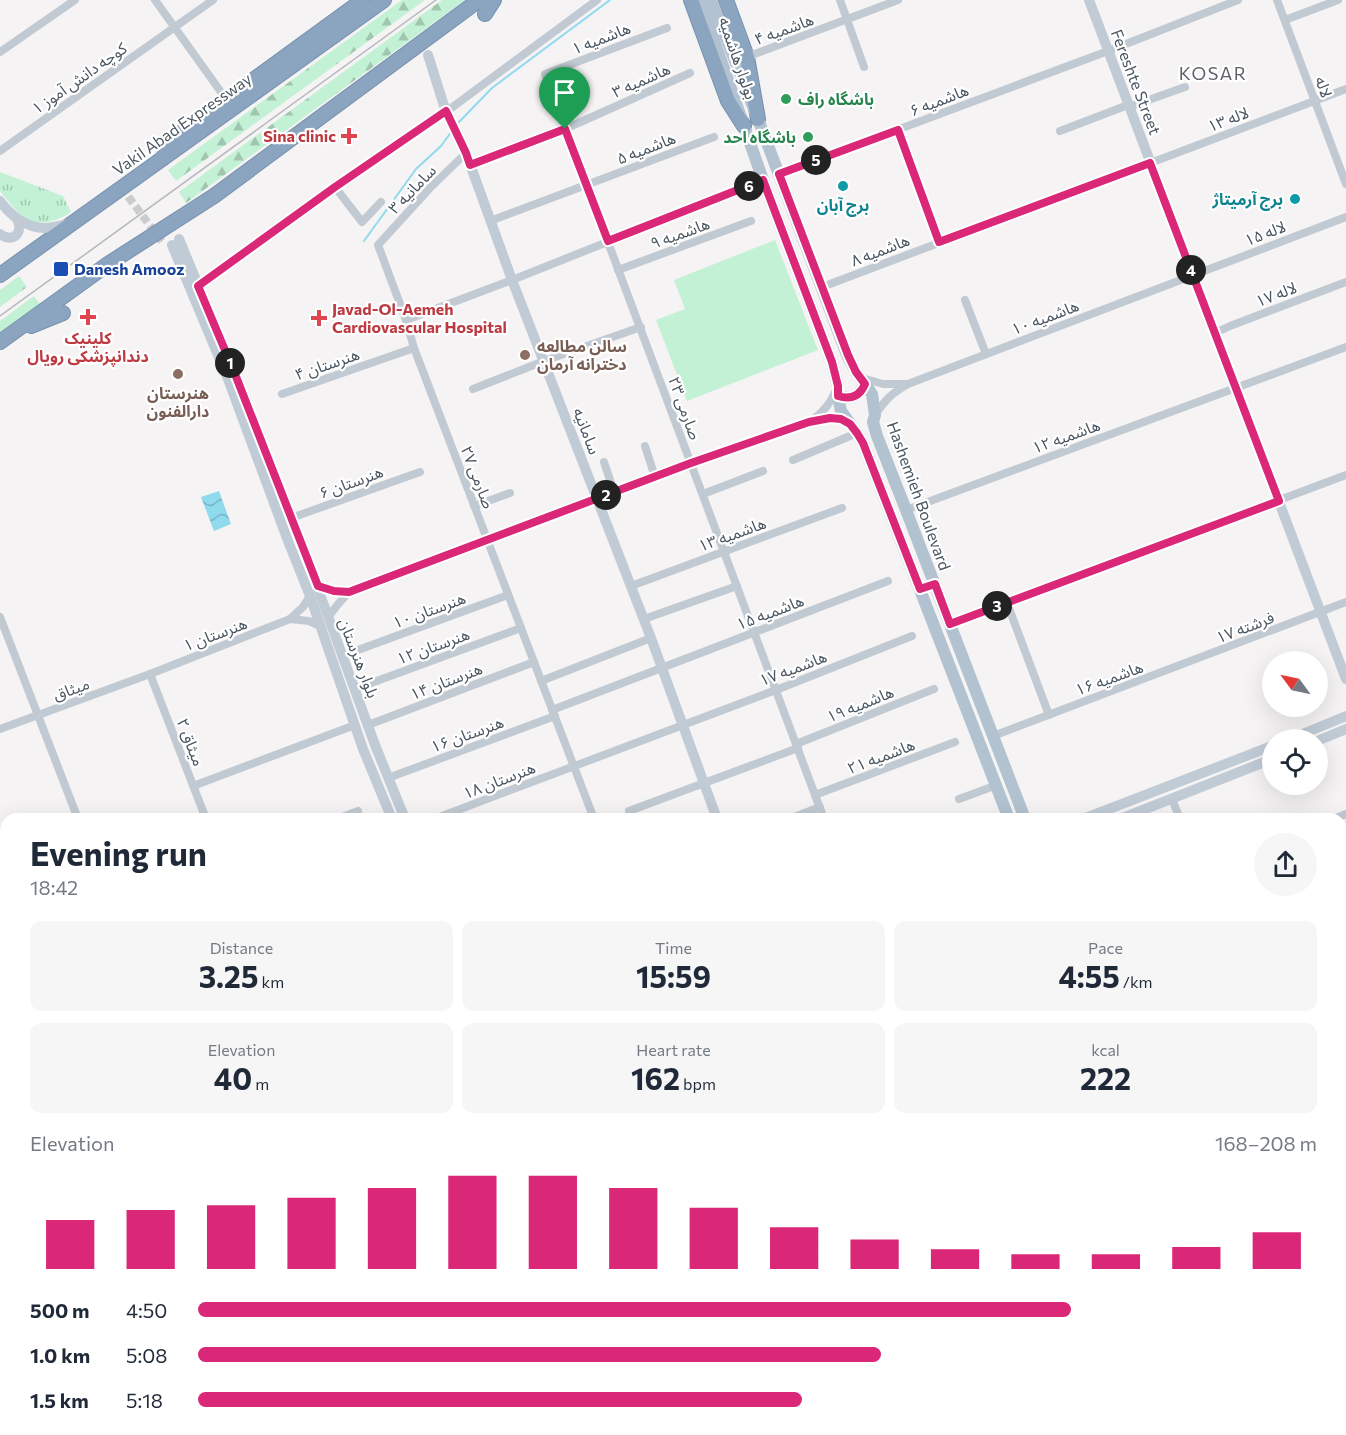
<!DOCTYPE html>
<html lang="en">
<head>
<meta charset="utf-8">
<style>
  :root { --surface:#fff; --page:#f6f6f7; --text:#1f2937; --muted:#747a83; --accent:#db2777 }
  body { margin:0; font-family:Commissioner,"Noto Sans Arabic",sans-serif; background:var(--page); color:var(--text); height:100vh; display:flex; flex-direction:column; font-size:22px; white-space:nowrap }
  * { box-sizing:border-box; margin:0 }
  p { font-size:20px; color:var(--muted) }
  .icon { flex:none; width:33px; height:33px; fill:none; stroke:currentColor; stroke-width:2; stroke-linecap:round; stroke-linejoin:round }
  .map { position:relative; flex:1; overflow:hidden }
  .panel { position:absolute; left:0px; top:813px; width:1347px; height:622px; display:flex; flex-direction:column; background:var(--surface); border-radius:18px 18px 0 0; box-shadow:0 6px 24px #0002 }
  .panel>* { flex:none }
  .needle { width:39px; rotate:303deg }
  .fabs { position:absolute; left:1262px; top:651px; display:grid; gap:12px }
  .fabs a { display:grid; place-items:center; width:66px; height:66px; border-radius:50%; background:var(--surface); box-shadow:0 6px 24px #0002; font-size:30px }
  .pin { position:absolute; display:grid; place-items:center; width:51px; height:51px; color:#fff; margin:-62px -26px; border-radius:50% 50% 50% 0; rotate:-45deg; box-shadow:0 0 6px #0007 }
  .pin .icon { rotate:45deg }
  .km { position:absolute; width:30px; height:30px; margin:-15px; border-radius:50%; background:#222; color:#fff; font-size:16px; line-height:30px; text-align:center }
  .round { display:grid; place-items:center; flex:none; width:63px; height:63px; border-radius:32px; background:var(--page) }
  .summary { display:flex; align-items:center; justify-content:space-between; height:102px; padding:0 30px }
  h1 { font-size:33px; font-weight:700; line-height:45px }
  .stats { display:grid; grid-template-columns:repeat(3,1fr); gap:9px; height:102px; padding:6px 30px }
  .stats div { display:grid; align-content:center; border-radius:12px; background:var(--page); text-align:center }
  .stats b { font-size:30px; font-weight:700 }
  .stats small { font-size:16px; font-weight:400 }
  .stats p { font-size:16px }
  .chart { height:168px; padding:12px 30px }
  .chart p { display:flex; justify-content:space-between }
  .chart svg { width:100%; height:108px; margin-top:6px; stroke:var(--accent); stroke-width:6 }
  ul { padding:0 30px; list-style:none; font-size:20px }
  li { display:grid; grid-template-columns:96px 72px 1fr; align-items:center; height:45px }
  li i { height:15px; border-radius:8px; background:var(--accent) }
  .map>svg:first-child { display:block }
  .green { fill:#c3f1d5 }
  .forest { fill:url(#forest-firs) }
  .park { fill:url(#park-tufts) }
  .water { fill:url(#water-waves) }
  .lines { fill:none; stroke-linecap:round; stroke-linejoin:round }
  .stream { stroke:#90daee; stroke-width:2 }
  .street-tunnel { stroke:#caccce; stroke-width:8; stroke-dasharray:8 4; stroke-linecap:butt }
  .highway-casing { stroke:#7690ad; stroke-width:16 }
  .street { stroke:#c1cad2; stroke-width:8 }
  .secondary { stroke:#c1cbd6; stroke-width:10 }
  .primary { stroke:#b3c2d1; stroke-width:12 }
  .highway { stroke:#8ba5c1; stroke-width:14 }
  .tram { stroke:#b5b8bd; stroke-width:1.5 }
  .route-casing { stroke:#fff; stroke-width:12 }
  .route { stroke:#db2777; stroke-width:8 }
  .leisure-dot { fill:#2e9e5b; stroke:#fff; stroke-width:2 }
  .health-dot { fill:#e0444e; stroke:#fff; stroke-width:2 }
  .culture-dot { fill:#0f9aa8; stroke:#fff; stroke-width:2 }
  .transit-dot { fill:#1a4fb4; stroke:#fff; stroke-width:2 }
  .education-dot { fill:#8d6e63; stroke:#fff; stroke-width:2 }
  .labels { text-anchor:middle; stroke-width:4.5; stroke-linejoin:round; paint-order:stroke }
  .street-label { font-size:16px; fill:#4a5661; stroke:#fff }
  .leisure-label { font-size:16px; font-weight:bold; fill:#27864d; stroke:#fff; text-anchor:start }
  .health-label { font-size:16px; font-weight:bold; fill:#be3a42; stroke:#fff; text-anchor:end }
  .culture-label { font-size:16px; font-weight:bold; fill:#0d838f; stroke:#fff; text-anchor:end }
  .transit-label { font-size:16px; font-weight:bold; fill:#164399; stroke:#fff; text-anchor:start }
  .education-label { font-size:16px; font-weight:bold; fill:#785e54; stroke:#fff; text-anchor:start }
  .neighbourhood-label { font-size:18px; letter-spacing:1.5px; fill:#5f6368; stroke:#fff }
</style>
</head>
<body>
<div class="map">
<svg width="1346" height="1435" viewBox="0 0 1346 1435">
  <defs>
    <pattern id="forest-firs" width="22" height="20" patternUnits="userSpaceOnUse" patternTransform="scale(1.5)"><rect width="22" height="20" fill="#c3f1d5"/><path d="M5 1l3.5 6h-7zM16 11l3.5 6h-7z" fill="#a0c6b0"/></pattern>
    <pattern id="park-tufts" width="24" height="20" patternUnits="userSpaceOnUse" patternTransform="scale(1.5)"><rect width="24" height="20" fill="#c3f1d5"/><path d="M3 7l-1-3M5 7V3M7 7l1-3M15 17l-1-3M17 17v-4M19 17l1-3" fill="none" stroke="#a0c6b0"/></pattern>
    <pattern id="water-waves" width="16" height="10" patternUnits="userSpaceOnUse" patternTransform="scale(1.5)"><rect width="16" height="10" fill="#90daee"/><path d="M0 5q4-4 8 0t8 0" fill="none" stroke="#78b4c4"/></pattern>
  </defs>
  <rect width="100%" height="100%" fill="#f5f3f3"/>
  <polygon class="green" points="775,240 818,350 687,401 656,320 685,309 674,280"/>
  <g class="forest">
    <polygon points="402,0 425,0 176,181 168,170"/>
    <polygon points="442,0 465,0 186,203 179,192"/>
    <polygon points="19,276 27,287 0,307 0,290"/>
    <polygon points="34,296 42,307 0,337 0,321"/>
  </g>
  <path class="park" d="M0 172 63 196 71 212C46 228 27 226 9 202 7 199 2 195 0 191 0 186 0 177 0 172Z"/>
  <polygon class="water" points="219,491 231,524 214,531 201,497"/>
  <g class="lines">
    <g class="stream">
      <polyline points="459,122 492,88 610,0"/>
      <polyline points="364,241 416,169 441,146 452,131"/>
    </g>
    <polyline class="street-tunnel" points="121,187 163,243"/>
    <g class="highway-casing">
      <g id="highway">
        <polyline points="691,0 728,101 744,126"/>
        <polyline points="726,0 747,57 758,119"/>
        <polyline points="485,14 494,0"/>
        <polyline points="163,158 171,140 363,0"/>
        <polyline points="0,275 384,0"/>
        <polyline points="31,326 63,313"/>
        <polyline points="0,342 108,264 214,196 479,0"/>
      </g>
    </g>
    <g class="street">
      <polyline points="155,0 226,99"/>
      <polyline points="840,0 864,67"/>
      <polyline points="1277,0 1346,184"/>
      <polyline points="1285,20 1338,0"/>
      <polyline points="667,28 545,74 824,819"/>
      <polyline points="0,52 75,0"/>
      <polyline points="747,57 898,0"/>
      <polyline points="1129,107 1185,87"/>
      <polyline points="898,130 939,242"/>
      <polyline points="1060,131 1128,105"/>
      <polyline points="0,151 213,0"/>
      <polyline points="466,153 430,188 378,245 406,320 414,348 594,819"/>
      <polyline points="470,165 565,129 690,73"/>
      <polyline points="779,174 1108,51 1238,0"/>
      <polyline points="335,187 362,222 381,202"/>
      <polyline points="490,221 714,137"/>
      <polyline points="618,270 751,221"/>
      <polyline points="198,286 335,187 446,112 597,0"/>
      <polyline points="822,287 1346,89"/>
      <polyline points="965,300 986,354"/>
      <polyline points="406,320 512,280 763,180"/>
      <polyline points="1215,333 1230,326 1346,282"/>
      <polyline points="862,378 883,384 906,384"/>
      <polyline points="473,389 544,361 641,327"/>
      <polyline points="282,394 414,348"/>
      <path d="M875 415C885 400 892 393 908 384L1346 217"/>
      <path d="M812 420C824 412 831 403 836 390"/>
      <polyline points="645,446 655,477"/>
      <polyline points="793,460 857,433"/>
      <polyline points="604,462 614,492"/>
      <polyline points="703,494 763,471"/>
      <polyline points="474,506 510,493"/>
      <polyline points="906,510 1346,347"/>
      <polyline points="291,518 420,472"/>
      <polyline points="318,586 334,591 349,592"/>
      <polyline points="631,586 842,508"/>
      <polyline points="1007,603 1049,715"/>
      <polyline points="0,617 78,819"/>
      <path d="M328 617 339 603 349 592 691 463 809 422C822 419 834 415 847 422"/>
      <polyline points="290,619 309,621 320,626"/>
      <polyline points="644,619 737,586"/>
      <polyline points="950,624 1346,475"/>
      <polyline points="358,650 508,595"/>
      <polyline points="150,674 206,819"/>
      <polyline points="541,681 651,638"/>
      <polyline points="355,689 521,628"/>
      <polyline points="552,710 888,581"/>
      <polyline points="368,725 534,662"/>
      <polyline points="0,729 150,674 290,619 303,607 310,596"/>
      <polyline points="993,736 1346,602"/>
      <polyline points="796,744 934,689"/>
      <polyline points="388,778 555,716"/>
      <polyline points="193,786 355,725"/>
      <polyline points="815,795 955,742"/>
      <polyline points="959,799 997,785"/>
      <polyline points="1172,799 1180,819"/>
      <polyline points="629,811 798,748"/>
      <polyline points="337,819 358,811"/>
      <polyline points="434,819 776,690 912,636"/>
      <polyline points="789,819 820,807"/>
      <polyline points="1334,819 1346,814"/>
      <polyline points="0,860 6,857"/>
      <polyline points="1341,868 1346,857"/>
      <polyline points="0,917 6,914"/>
      <polyline points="1341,976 1346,975"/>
      <polyline points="1341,1006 1346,1002"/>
      <polyline points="1341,1069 1346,1076"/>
      <polyline points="1341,1084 1346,1080"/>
      <polyline points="0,1132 6,1130"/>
      <polyline points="0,1195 6,1192"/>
      <polyline points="1341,1196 1346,1193"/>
      <polyline points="0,1245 6,1257"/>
      <polyline points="0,1304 6,1302"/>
      <polyline points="0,1384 6,1382"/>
      <polyline points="1341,1390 1346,1389"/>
      <polyline points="75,1430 77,1435"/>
      <polyline points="319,1430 322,1435"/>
      <polyline points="482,1430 484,1435"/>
      <polyline points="564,1430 566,1435"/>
      <polyline points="825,1430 828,1435"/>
      <polyline points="936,1430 938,1435"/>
      <polyline points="1060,1430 1062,1435"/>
      <polyline points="39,1435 53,1430"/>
      <polyline points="165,1435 182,1430"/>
      <polyline points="371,1435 385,1430"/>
      <polyline points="723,1435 738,1430"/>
      <polyline points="890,1435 904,1430"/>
      <polyline points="1094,1435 1108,1430"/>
    </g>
    <g class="secondary">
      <polyline points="1089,0 1346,679"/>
      <polyline points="428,55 446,112 466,153 512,280 651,638 717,819"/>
      <path d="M0 201C10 215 26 228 45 228 52 228 61 225 69 224"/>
      <path d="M0 234C13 244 24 232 17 219"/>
      <polyline points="179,239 235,374 299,537 375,745 405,819"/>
      <polyline points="172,245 228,379 288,541 310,596 363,749 392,819"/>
      <polyline points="1288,740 1346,716"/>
      <polyline points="1317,741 1346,729"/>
      <polyline points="1083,819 1272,746"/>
      <polyline points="1120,819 1272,759"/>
      <polyline points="0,981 6,979"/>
      <polyline points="0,1227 6,1225"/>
      <polyline points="0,1244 6,1242"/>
      <polyline points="1341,1306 1346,1305"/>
      <polyline points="622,1430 624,1435"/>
      <polyline points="638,1430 640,1435"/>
    </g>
    <g class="primary">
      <polyline points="700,0 763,180 832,362 838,386 838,396 841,411 857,433 863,443 1009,819"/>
      <polyline points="711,0 758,119 847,355 856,372 872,394 875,415 873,422 877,436 906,510 1025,819"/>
      <path d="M838 396C851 400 860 396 865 384"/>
      <polyline points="1240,1430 1242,1435"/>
      <polyline points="1257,1430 1259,1435"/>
    </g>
    <use href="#highway" class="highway"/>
    <polyline class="tram" points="0,316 436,0"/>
  </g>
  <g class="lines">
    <g class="route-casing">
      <path id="route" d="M446 111 466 153 470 165 565 129 608 241 763 180 832 362 838 386V396C851 400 860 396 865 384L856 372 848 355 779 174 898 130 939 242 1150 163 1279 501 950 624 935 584 920 589 863 443 857 433 850 424 841 419 830 418 809 422 691 463 349 592 334 591 318 586 235 374 198 286 335 187Z"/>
    </g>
    <use href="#route" class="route"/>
  </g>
  <g class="leisure-dot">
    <circle cx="786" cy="99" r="6"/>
    <circle cx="808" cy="137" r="6"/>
  </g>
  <g class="health-dot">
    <path d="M346 127h6v6h6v6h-6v6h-6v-6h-6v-6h6z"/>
    <path d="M85 308h6v6h6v6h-6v6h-6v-6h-6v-6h6z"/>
    <path d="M316 309h6v6h6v6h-6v6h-6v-6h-6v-6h6z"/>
  </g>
  <g class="culture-dot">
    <circle cx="843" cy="186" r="6"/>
    <circle cx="1295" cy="199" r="6"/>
  </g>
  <rect class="transit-dot" x="53" y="261" width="16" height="16" rx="3"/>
  <g class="education-dot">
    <circle cx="525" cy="355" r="6"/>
    <circle cx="178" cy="374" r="6"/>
  </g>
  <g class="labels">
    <g class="street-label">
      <text transform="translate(784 29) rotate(-20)" y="6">هاشمیه ۴</text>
      <text transform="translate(601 38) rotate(-21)" y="6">هاشمیه ۱</text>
      <text transform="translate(738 58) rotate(71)" y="6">بولوار هاشمیه</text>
      <text transform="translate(79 78) rotate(-35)" y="6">کوچه دانش آموز ۱</text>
      <text transform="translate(641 80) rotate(-24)" y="6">هاشمیه ۳</text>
      <text transform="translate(1136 82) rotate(69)" y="6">Fereshte Street</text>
      <text transform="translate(1324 87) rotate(70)" y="6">لاله</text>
      <text transform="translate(939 100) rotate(-21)" y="6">هاشمیه ۶</text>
      <text transform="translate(1228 119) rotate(-21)" y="6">لاله ۱۳</text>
      <text transform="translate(182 124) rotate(-35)" y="6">Vakil Abad Expressway</text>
      <text transform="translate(646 148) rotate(-21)" y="6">هاشمیه ۵</text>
      <text transform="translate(412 189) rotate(-46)" y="6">سامانیه ۳</text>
      <text transform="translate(680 233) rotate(-20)" y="6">هاشمیه ۹</text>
      <text transform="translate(1265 233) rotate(-21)" y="6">لاله ۱۵</text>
      <text transform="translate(880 250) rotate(-21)" y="6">هاشمیه ۸</text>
      <text transform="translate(1276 294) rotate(-21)" y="6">لاله ۱۷</text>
      <text transform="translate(1045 317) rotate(-21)" y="6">هاشمیه ۱۰</text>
      <text transform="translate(327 364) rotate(-19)" y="6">هنرستان ۴</text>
      <text transform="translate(685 408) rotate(70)" y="6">صارمی ۲۳</text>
      <text transform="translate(587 431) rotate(69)" y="6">سامانیه</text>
      <text transform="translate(1066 436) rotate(-20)" y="6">هاشمیه ۱۲</text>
      <text transform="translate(478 477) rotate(69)" y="6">صارمی ۲۷</text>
      <text transform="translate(351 482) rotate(-20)" y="6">هنرستان ۶</text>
      <text transform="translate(919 496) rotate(70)" y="6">Hashemieh Boulevard</text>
      <text transform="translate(732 534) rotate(-20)" y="6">هاشمیه ۱۳</text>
      <text transform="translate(429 610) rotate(-20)" y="6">هنرستان ۱۰</text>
      <text transform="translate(770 612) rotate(-21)" y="6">هاشمیه ۱۵</text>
      <text transform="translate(1245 627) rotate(-21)" y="6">فرشته ۱۷</text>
      <text transform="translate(215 634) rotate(-21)" y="6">هنرستان ۱</text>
      <text transform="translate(433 646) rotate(-20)" y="6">هنرستان ۱۲</text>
      <text transform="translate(359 658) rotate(69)" y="6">بلوار هنرستان</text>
      <text transform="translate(793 668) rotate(-21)" y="6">هاشمیه ۱۷</text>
      <text transform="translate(1109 678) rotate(-20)" y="6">هاشمیه ۱۶</text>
      <text transform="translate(446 681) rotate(-21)" y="6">هنرستان ۱۴</text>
      <text transform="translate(71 689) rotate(-20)" y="6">میثاق</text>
      <text transform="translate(860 704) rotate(-22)" y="6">هاشمیه ۱۹</text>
      <text transform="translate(467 734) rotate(-20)" y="6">هنرستان ۱۶</text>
      <text transform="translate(191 742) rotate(69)" y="6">میثاق ۲</text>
      <text transform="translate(881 756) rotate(-21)" y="6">هاشمیه ۲۱</text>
      <text transform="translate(499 780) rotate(-21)" y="6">هنرستان ۱۸</text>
    </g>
    <g class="leisure-label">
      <text x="798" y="105">باشگاه راف</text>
      <text x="796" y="143" text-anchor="end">باشگاه احد</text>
    </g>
    <g class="health-label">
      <text x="336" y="142">Sina clinic</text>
      <text x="332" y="315" text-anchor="start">Javad-Ol-Aemeh<tspan x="332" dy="18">Cardiovascular Hospital</tspan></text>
      <text x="88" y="344" text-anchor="middle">کلینیک<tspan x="88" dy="18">دندانپزشکی رویال</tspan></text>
    </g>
    <g class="culture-label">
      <text x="1283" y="205">برج آرمیتاژ</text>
      <text x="843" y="211" text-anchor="middle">برج آبان</text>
    </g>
    <g class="transit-label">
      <text x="74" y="275">Danesh Amooz</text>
    </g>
    <g class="education-label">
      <text x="537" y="352">سالن مطالعه<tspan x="537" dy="18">دخترانه آرمان</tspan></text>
      <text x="178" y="399" text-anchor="middle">هنرستان<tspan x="178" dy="18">دارالفنون</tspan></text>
    </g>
    <g class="neighbourhood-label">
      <text x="1213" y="80">KOSAR</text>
    </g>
  </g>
</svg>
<div class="fabs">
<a><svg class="needle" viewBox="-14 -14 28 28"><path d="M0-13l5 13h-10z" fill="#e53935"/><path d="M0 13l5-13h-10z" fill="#747a83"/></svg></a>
<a><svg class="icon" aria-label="locate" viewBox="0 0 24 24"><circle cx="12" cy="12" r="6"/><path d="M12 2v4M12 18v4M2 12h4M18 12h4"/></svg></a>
</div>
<div class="pin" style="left:565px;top:129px;background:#1e9e55"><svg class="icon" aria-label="arrive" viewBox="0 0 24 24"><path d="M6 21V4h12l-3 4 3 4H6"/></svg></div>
<b class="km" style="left:230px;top:363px">1</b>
<b class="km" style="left:606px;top:495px">2</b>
<b class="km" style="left:997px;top:606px">3</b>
<b class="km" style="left:1191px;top:270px">4</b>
<b class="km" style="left:816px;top:160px">5</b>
<b class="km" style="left:749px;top:186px">6</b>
<section class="panel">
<div class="summary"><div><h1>Evening run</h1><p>18:42</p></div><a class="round"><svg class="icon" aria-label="share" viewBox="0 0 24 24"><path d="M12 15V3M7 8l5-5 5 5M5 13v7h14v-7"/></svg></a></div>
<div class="stats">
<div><p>Distance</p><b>3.25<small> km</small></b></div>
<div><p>Time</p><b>15:59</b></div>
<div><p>Pace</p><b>4:55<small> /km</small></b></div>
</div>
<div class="stats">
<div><p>Elevation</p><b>40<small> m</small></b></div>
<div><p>Heart rate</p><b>162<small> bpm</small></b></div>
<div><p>kcal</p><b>222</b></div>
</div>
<div class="chart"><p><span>Elevation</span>168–208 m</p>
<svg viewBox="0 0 160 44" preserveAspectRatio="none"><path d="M5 44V24M15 44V20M25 44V18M35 44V15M45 44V11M55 44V6M65 44V6M75 44V11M85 44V19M95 44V27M105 44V32M115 44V36M125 44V38M135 44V38M145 44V35M155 44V29"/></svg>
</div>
<ul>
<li><b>500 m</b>4:50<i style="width:78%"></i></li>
<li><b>1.0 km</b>5:08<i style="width:61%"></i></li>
<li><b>1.5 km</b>5:18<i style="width:54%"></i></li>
</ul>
</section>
</div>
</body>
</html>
